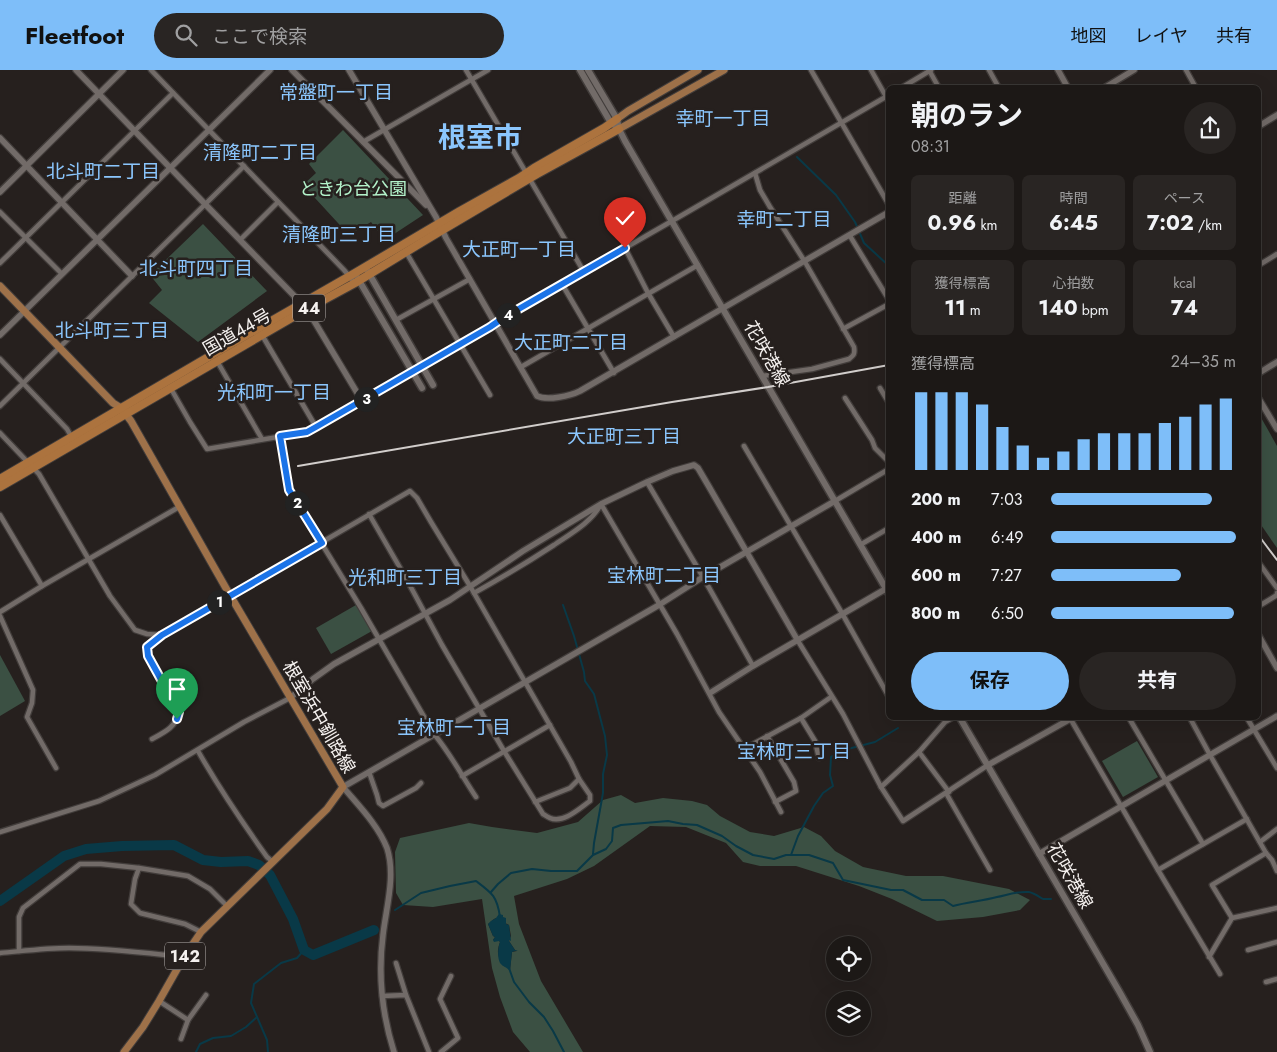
<!DOCTYPE html>
<html lang="ja">
<head>
<meta charset="utf-8">
<style>
  :root { --surface:#1c1816; --page:#292523; --text:#f1f3f6; --muted:#a0a0a1; --line:#3a3735; --accent:#7ebef9 }
  body { margin:0; font-family:Jost,"Noto Sans JP",sans-serif; background:var(--page); color:var(--text); height:100vh; display:flex; flex-direction:column; font-size:19px; white-space:nowrap }
  * { box-sizing:border-box; margin:0 }
  p { font-size:16px; color:var(--muted) }
  .icon { flex:none; width:28px; height:28px; fill:none; stroke:currentColor; stroke-width:2; stroke-linecap:round; stroke-linejoin:round }
  .map { position:relative; flex:1; overflow:hidden }
  .panel { position:absolute; left:886px; top:15px; width:375px; height:635px; display:flex; flex-direction:column; background:var(--surface); border-radius:8px; box-shadow:0 5px 20px #0002,0 0 0 1px var(--line) }
  .panel>* { flex:none }
  .fabs { position:absolute; left:826px; top:866px; display:grid; gap:10px }
  .fabs a { display:grid; place-items:center; width:45px; height:45px; border-radius:50%; background:var(--surface); box-shadow:0 5px 20px #0002,0 0 0 1px var(--line); font-size:25px }
  .pin { position:absolute; display:grid; place-items:center; width:42px; height:42px; color:#fff; margin:-51px -21px; border-radius:50% 50% 50% 0; rotate:-45deg; box-shadow:0 0 5px #0007 }
  .pin .icon { rotate:45deg }
  .km { position:absolute; width:25px; height:25px; margin:-12px; border-radius:50%; background:#222; color:#fff; font-size:14px; line-height:25px; text-align:center }
  .round { display:grid; place-items:center; flex:none; width:52px; height:52px; border-radius:26px; background:var(--page) }
  .head { display:flex; align-items:center; justify-content:space-between; height:85px; padding:0 25px }
  h1 { font-size:28px; font-weight:700; line-height:38px }
  .metrics { display:grid; grid-template-columns:repeat(3,1fr); gap:8px; height:85px; padding:5px 25px }
  .metrics div { display:grid; align-content:center; border-radius:8px; background:var(--page); text-align:center }
  .metrics b { font-size:21px; font-weight:700 }
  .metrics small { font-size:14px; font-weight:400 }
  .metrics p { font-size:14px }
  .chart { height:140px; padding:10px 25px }
  .chart p { display:flex; justify-content:space-between }
  .chart svg { width:100%; height:90px; margin-top:5px; stroke:var(--accent); stroke-width:6 }
  .button { display:flex; gap:10px; margin-top:auto; padding:10px 25px }
  .button a { flex:1; height:58px; border-radius:30px; background:var(--accent); color:#111; font-size:20px; font-weight:700; line-height:58px; text-align:center }
  .button a+a { background:var(--page); color:var(--text) }
  ul { padding:0 25px; list-style:none; font-size:16px }
  li { display:grid; grid-template-columns:80px 60px 1fr; align-items:center; height:38px }
  li i { height:12px; border-radius:6px; background:var(--accent) }
  header { display:flex; align-items:center; gap:30px; box-sizing:border-box; height:70px; padding:0 25px; background:var(--accent); color:#111 }
  header strong { font-size:24px }
  nav { display:flex; gap:28px; margin-inline-start:auto; font-size:18px }
  .search { width:350px; height:45px; background:var(--page); display:flex; align-items:center; gap:12px; box-sizing:border-box; padding:0 18px; border-radius:28px; color:var(--muted); font-size:19px }
  .map>svg:first-child { display:block }
  .green { fill:#3b5043; fill-rule:evenodd }
  .water { fill:#093947 }
  .lines { fill:none; stroke-linecap:round; stroke-linejoin:round }
  .stream { stroke:#093947; stroke-width:2 }
  .river { stroke:#093947; stroke-width:10 }
  .minor-casing { stroke:#423d3b; stroke-width:7 }
  .tertiary-casing { stroke:#423d3b; stroke-width:8 }
  .secondary-casing { stroke:#423d3b; stroke-width:9 }
  .primary-casing { stroke:#423d3b; stroke-width:9 }
  .trunk-casing { stroke:#423d3b; stroke-width:10 }
  .minor { stroke:#726b68; stroke-width:4.5 }
  .tertiary { stroke:#726b68; stroke-width:5.5 }
  .secondary { stroke:#726b68; stroke-width:6 }
  .primary { stroke:#9e7149; stroke-width:7 }
  .trunk { stroke:#ac733e; stroke-width:8 }
  .rail { stroke:#d1cdcb; stroke-width:2 }
  .route-casing { stroke:#fff; stroke-width:10 }
  .route { stroke:#1a73e8; stroke-width:6 }
  .labels { text-anchor:middle; stroke-width:5; stroke-linejoin:round; paint-order:stroke }
  .shield { fill:#26201e; stroke:#b7b2b0; stroke-width:1 }
  .shield-label { font-size:16px; font-weight:bold; fill:#f5f1ef }
  .park-label { font-size:18px; fill:#b3f2ca; stroke:#26201e }
  .street-label { font-size:18px; fill:#f5f1ef; stroke:#26201e }
  .neighbourhood-label { font-size:19px; fill:#8bc6fd; stroke:#26201e }
  .town-label { font-size:28px; font-weight:bold; fill:#8bc6fd; stroke:#26201e }
</style>
</head>
<body>
<header>
<strong>Fleetfoot</strong>
<div class="search"><svg class="icon" aria-label="search" viewBox="0 0 24 24"><circle cx="10" cy="10" r="6"/><path d="M15 15l6 6"/></svg>ここで検索</div>
<nav><a>地図</a><a>レイヤ</a><a>共有</a></nav>
</header>
<div class="map">
<svg width="1277" height="982" viewBox="0 0 1277 982">
  <rect width="100%" height="100%" fill="#26201e"/>
  <g class="green">
    <polygon points="343,60 423,145 385,170 371,152 349,165 303,115 316,103 309,94"/>
    <polygon points="203,154 267,221 198,272 149,233 162,220 150,205"/>
    <polygon points="1259,344 1277,376 1277,478 1259,452"/>
    <polygon points="356,535 372,561 331,584 316,558"/>
    <polygon points="0,585 25,631 0,646"/>
    <polygon points="1137,671 1158,707 1123,727 1102,691"/>
    <path d="M621 725 635 733 663 728 692 731 707 735 720 746 750 762 774 766 804 757 821 766 835 781 863 797 906 806H943L1009 819 1030 830 1020 840 983 847 937 851 892 829 859 816 796 796H760L743 792 726 773 686 757 650 756 594 796 567 809 514 826 519 854 541 911 583 982H530L513 962 500 927 492 898 482 829 433 837 403 835 396 823 395 782 400 768 469 753 492 757 537 763 578 752 603 730ZM496 848 509 855 511 866 509 871 515 880 517 881 512 882 510 900 507 897 504 896C498 887 496 883 500 872L499 871 493 870 495 867 493 866 488 854 494 849Z"/>
  </g>
  <path class="water" d="M499 844 503 845V847L506 848V854L509 855 511 871 509 870V871L515 880H518L512 882 510 901C507 897 503 897 500 893 497 887 498 877 500 872L499 871 494 872 493 870 495 867 493 866 488 854 491 851 496 848Z"/>
  <g class="lines">
    <g class="stream">
      <polyline points="797,87 836,125 855,152 864,173 889,196"/>
      <polyline points="563,535 574,566 584,602 585,611 594,624 605,666 607,685 603,704 603,723 594,773 593,784"/>
      <polyline points="791,785 798,766 814,736 823,723 833,716 830,705 831,687 844,680 875,672 898,658"/>
      <path d="M491 822 498 814 511 803 532 799 551 801H577L593 785 606 779 612 771 613 758 621 755 668 751 683 754 697 755 722 766 736 776 753 785 774 789 786 785H809L833 793 843 810 891 820H903L922 830H944L953 836C968 832 982 831 997 827 1007 825 1018 821 1029 822 1034 823 1038 826 1043 829H1051"/>
      <path d="M395 840 421 823 450 816 476 811C492 823 497 826 500 847"/>
      <polyline points="509,898 514,912 529,932 544,947 553,961 564,982"/>
      <polyline points="196,982 200,974 213,968 231,966 246,957 257,947"/>
      <polyline points="268,982 267,970 251,933 254,914 281,893 297,888 304,880"/>
    </g>
    <polyline class="river" points="0,831 64,786 86,779 122,776 174,775 203,790 221,792 248,791 259,795 270,805 293,849 304,880 313,885 374,860"/>
    <g class="minor-casing">
      <g id="minor">
        <polyline points="151,0 344,200 355,213"/>
        <polyline points="466,0 584,202"/>
        <polyline points="811,0 889,135"/>
        <polyline points="871,0 889,32"/>
        <polyline points="929,0 939,18"/>
        <polyline points="989,0 999,18"/>
        <polyline points="1186,0 1196,18"/>
        <polyline points="901,18 931,0"/>
        <polyline points="363,72 488,0"/>
        <path d="M755 103 760 120 770 137 805 192 854 277C855 284 854 285 849 289L812 299 762 306"/>
        <polyline points="0,142 62,204"/>
        <polyline points="850,166 889,230"/>
        <polyline points="240,170 278,132"/>
        <polyline points="625,178 648,223 674,267"/>
        <polyline points="406,182 490,325"/>
        <polyline points="0,193 173,23"/>
        <polyline points="1259,195 1277,184"/>
        <polyline points="562,214 614,303"/>
        <polyline points="396,250 470,209"/>
        <polyline points="843,259 889,234"/>
        <polyline points="262,265 316,357"/>
        <polyline points="0,289 67,359 72,368"/>
        <polyline points="217,291 262,369"/>
        <polyline points="521,297 698,195"/>
        <polyline points="170,317 190,352 207,379 307,362 489,257 503,248 672,151 889,25"/>
        <polyline points="880,318 889,333"/>
        <polyline points="845,328 872,370 875,378 889,392"/>
        <polyline points="0,336 244,96"/>
        <polyline points="0,363 39,404 110,526 135,560 147,564 162,565"/>
        <path d="M279 366 289 420 361 538 434 664C450 683 462 706 476 727"/>
        <polyline points="744,376 843,545 889,627"/>
        <polyline points="647,412 703,507 753,596"/>
        <polyline points="835,431 889,399"/>
        <polyline points="601,434 677,564 719,642 760,702 781,742"/>
        <polyline points="0,445 42,516"/>
        <polyline points="860,475 889,458"/>
        <polyline points="1259,493 1277,518"/>
        <path d="M474 523C501 508 528 492 554 475 570 464 592 452 601 434"/>
        <polyline points="1259,536 1277,525 1277,523"/>
        <polyline points="0,542 42,516 179,437"/>
        <polyline points="0,546 33,620 32,633 27,647 56,698"/>
        <polyline points="798,571 843,644 881,717 903,751 988,695"/>
        <polyline points="801,648 815,671 819,688"/>
        <polyline points="1070,648 1158,800 1220,904"/>
        <polyline points="1129,648 1203,774"/>
        <polyline points="1190,648 1210,685 1266,783 1272,790 1277,801"/>
        <polyline points="1247,648 1277,698"/>
        <polyline points="767,666 794,712 796,721 775,732"/>
        <path d="M152 669C165 662 176 657 179 642L148 586 147 577 162 565 410 421 417 428 431 452 470 516 571 692 579 709 590 725V731C580 738 563 754 550 748 547 747 545 745 543 744L504 681 442 575 407 510 369 444"/>
        <polyline points="744,679 801,648 831,627"/>
        <path d="M198 681C219 718 242 752 267 787L273 792"/>
        <polyline points="919,682 949,722"/>
        <polyline points="369,702 377,725 379,733 383,736 416,718 421,713"/>
        <polyline points="462,706 550,655"/>
        <polyline points="881,717 919,682 945,652 952,648"/>
        <polyline points="946,723 990,800"/>
        <polyline points="535,732 570,718 579,709"/>
        <polyline points="0,762 99,731 155,705 244,652 290,628"/>
        <polyline points="1260,772 1277,759"/>
        <polyline points="139,798 135,809 131,834 140,843 185,854 201,862"/>
        <polyline points="1158,800 1247,749"/>
        <polyline points="1232,848 1212,815 1266,783"/>
        <polyline points="1248,880 1277,872"/>
        <polyline points="19,881 19,847 23,838 80,794 101,794 139,798 188,806 210,819 227,836"/>
        <path d="M0 883C23 881 46 878 69 878 108 878 146 883 184 887"/>
        <polyline points="1209,887 1232,848 1277,838"/>
        <polyline points="396,893 406,925"/>
        <polyline points="1266,912 1277,909"/>
        <polyline points="382,926 406,925 429,982"/>
        <polyline points="159,931 188,950"/>
        <polyline points="181,969 188,950 206,925"/>
        <polyline points="441,982 458,968 440,929 451,906"/>
      </g>
    </g>
    <g class="tertiary-casing">
      <g id="tertiary">
        <polyline points="76,0 205,134 307,239 362,331"/>
        <polyline points="292,0 426,135"/>
        <path d="M349 0 436 147 446 168 537 326C547 331 570 326 580 321L889 142"/>
        <polyline points="1058,0 1068,18"/>
        <polyline points="1104,18 1134,0"/>
        <polyline points="1259,56 1277,45"/>
        <polyline points="0,68 132,206"/>
        <polyline points="0,122 123,0"/>
        <polyline points="0,265 270,0"/>
        <polyline points="1259,303 1277,292"/>
        <polyline points="1259,329 1277,359"/>
        <polyline points="1259,566 1277,598"/>
        <polyline points="710,623 753,596 889,517"/>
        <polyline points="290,628 313,609 334,594 450,530 523,481 601,434 647,412 673,401 694,395 698,398 708,415 798,571"/>
        <polyline points="988,695 1072,648"/>
        <polyline points="1039,784 1277,646"/>
        <path d="M394 982C382 944 378 904 383 865 386 838 396 806 387 778 378 755 359 736 343 717L659 535 703 507 835 431"/>
      </g>
    </g>
    <g class="secondary-casing">
      <g id="secondary">
        <polyline points="580,0 611,53 614,55"/>
        <polyline points="588,0 617,49 619,59 625,71 889,524"/>
        <polyline points="367,200 433,315"/>
        <polyline points="357,207 422,318"/>
        <polyline points="960,648 1119,921 1138,955 1150,982"/>
      </g>
    </g>
    <g class="primary-casing">
      <g id="primary">
        <polyline points="617,49 628,41 698,0"/>
        <polyline points="619,59 724,0"/>
        <polyline points="0,216 113,333 121,338 131,351 227,520 343,717 327,739 201,862 184,887 159,931 143,957 124,982"/>
      </g>
    </g>
    <g class="trunk-casing">
      <g id="trunk">
        <polyline points="0,409 205,289 355,203 460,141 519,108 534,98 604,58 617,49"/>
        <polyline points="0,417 307,239 355,213 434,165 537,104 619,59"/>
      </g>
    </g>
    <use href="#minor" class="minor"/>
    <use href="#tertiary" class="tertiary"/>
    <use href="#secondary" class="secondary"/>
    <use href="#primary" class="primary"/>
    <use href="#trunk" class="trunk"/>
    <g class="rail">
      <polyline points="298,396 672,332 768,317 889,295"/>
      <polyline points="1259,466 1277,490"/>
    </g>
  </g>
  <g class="lines">
    <g class="route-casing">
      <polyline id="route" points="177,649 179,642 148,586 147,577 162,565 322,473 289,420 280,366 307,362 316,357 490,257 503,248 625,178"/>
    </g>
    <use href="#route" class="route"/>
  </g>
  <g class="labels">
    <g class="shield">
      <rect x="293" y="224.5" width="32" height="27" rx="4"/>
      <rect x="165" y="872.5" width="40" height="27" rx="4"/>
    </g>
    <g class="shield-label">
      <text x="309" y="244">44</text>
      <text x="185" y="892">142</text>
    </g>
    <g class="park-label">
      <text x="353" y="125">ときわ台公園</text>
    </g>
    <g class="street-label">
      <text transform="translate(237 262) rotate(-30)" y="6">国道44号</text>
      <text transform="translate(767 284) rotate(60)" y="6">花咲港線</text>
      <text transform="translate(319 647) rotate(60)" y="6">根室浜中釧路線</text>
      <text transform="translate(1070 806) rotate(60)" y="6">花咲港線</text>
    </g>
    <g class="neighbourhood-label">
      <text x="336" y="29">常盤町一丁目</text>
      <text x="723" y="55">幸町一丁目</text>
      <text x="260" y="89">清隆町二丁目</text>
      <text x="103" y="108">北斗町二丁目</text>
      <text x="784" y="156">幸町二丁目</text>
      <text x="339" y="171">清隆町三丁目</text>
      <text x="519" y="186">大正町一丁目</text>
      <text x="196" y="205">北斗町四丁目</text>
      <text x="112" y="267">北斗町三丁目</text>
      <text x="571" y="279">大正町二丁目</text>
      <text x="274" y="329">光和町一丁目</text>
      <text x="624" y="373">大正町三丁目</text>
      <text x="664" y="512">宝林町二丁目</text>
      <text x="405" y="514">光和町三丁目</text>
      <text x="454" y="664">宝林町一丁目</text>
      <text x="794" y="688">宝林町三丁目</text>
    </g>
    <g class="town-label">
      <text x="480" y="77">根室市</text>
    </g>
  </g>
</svg>
<div class="fabs">
<a><svg class="icon" aria-label="locate" viewBox="0 0 24 24"><circle cx="12" cy="12" r="6"/><path d="M12 2v4M12 18v4M2 12h4M18 12h4"/></svg></a>
<a><svg class="icon" aria-label="layers" viewBox="0 0 24 24"><path d="M12 4l9 5-9 5-9-5zM3 14l9 5 9-5"/></svg></a>
</div>
<div class="pin" style="left:177px;top:649px;background:#1e9e55"><svg class="icon" aria-label="arrive" viewBox="0 0 24 24"><path d="M6 21V4h12l-3 4 3 4H6"/></svg></div>
<div class="pin" style="left:625px;top:178px;background:#d93025"><svg class="icon" aria-label="check" viewBox="0 0 24 24"><path d="M5 12l5 5 9-10"/></svg></div>
<b class="km" style="left:219px;top:532px">1</b>
<b class="km" style="left:297px;top:433px">2</b>
<b class="km" style="left:366px;top:329px">3</b>
<b class="km" style="left:508px;top:245px">4</b>
<section class="panel">
<div class="head"><div><h1>朝のラン</h1><p>08:31</p></div><a class="round"><svg class="icon" aria-label="share" viewBox="0 0 24 24"><path d="M12 15V3M7 8l5-5 5 5M5 13v7h14v-7"/></svg></a></div>
<div class="metrics">
<div><p>距離</p><b>0.96<small> km</small></b></div>
<div><p>時間</p><b>6:45</b></div>
<div><p>ペース</p><b>7:02<small> /km</small></b></div>
</div>
<div class="metrics">
<div><p>獲得標高</p><b>11<small> m</small></b></div>
<div><p>心拍数</p><b>140<small> bpm</small></b></div>
<div><p>kcal</p><b>74</b></div>
</div>
<div class="chart"><p><span>獲得標高</span>24–35 m</p>
<svg viewBox="0 0 160 44" preserveAspectRatio="none"><path d="M5 44V6M15 44V6M25 44V6M35 44V12M45 44V23M55 44V32M65 44V38M75 44V35M85 44V29M95 44V26M105 44V26M115 44V26M125 44V21M135 44V18M145 44V12M155 44V9"/></svg>
</div>
<ul>
<li><b>200 m</b>7:03<i style="width:87%"></i></li>
<li><b>400 m</b>6:49<i style="width:100%"></i></li>
<li><b>600 m</b>7:27<i style="width:70%"></i></li>
<li><b>800 m</b>6:50<i style="width:99%"></i></li>
</ul>
<div class="button"><a>保存</a><a>共有</a></div>
</section>
</div>
</body>
</html>
